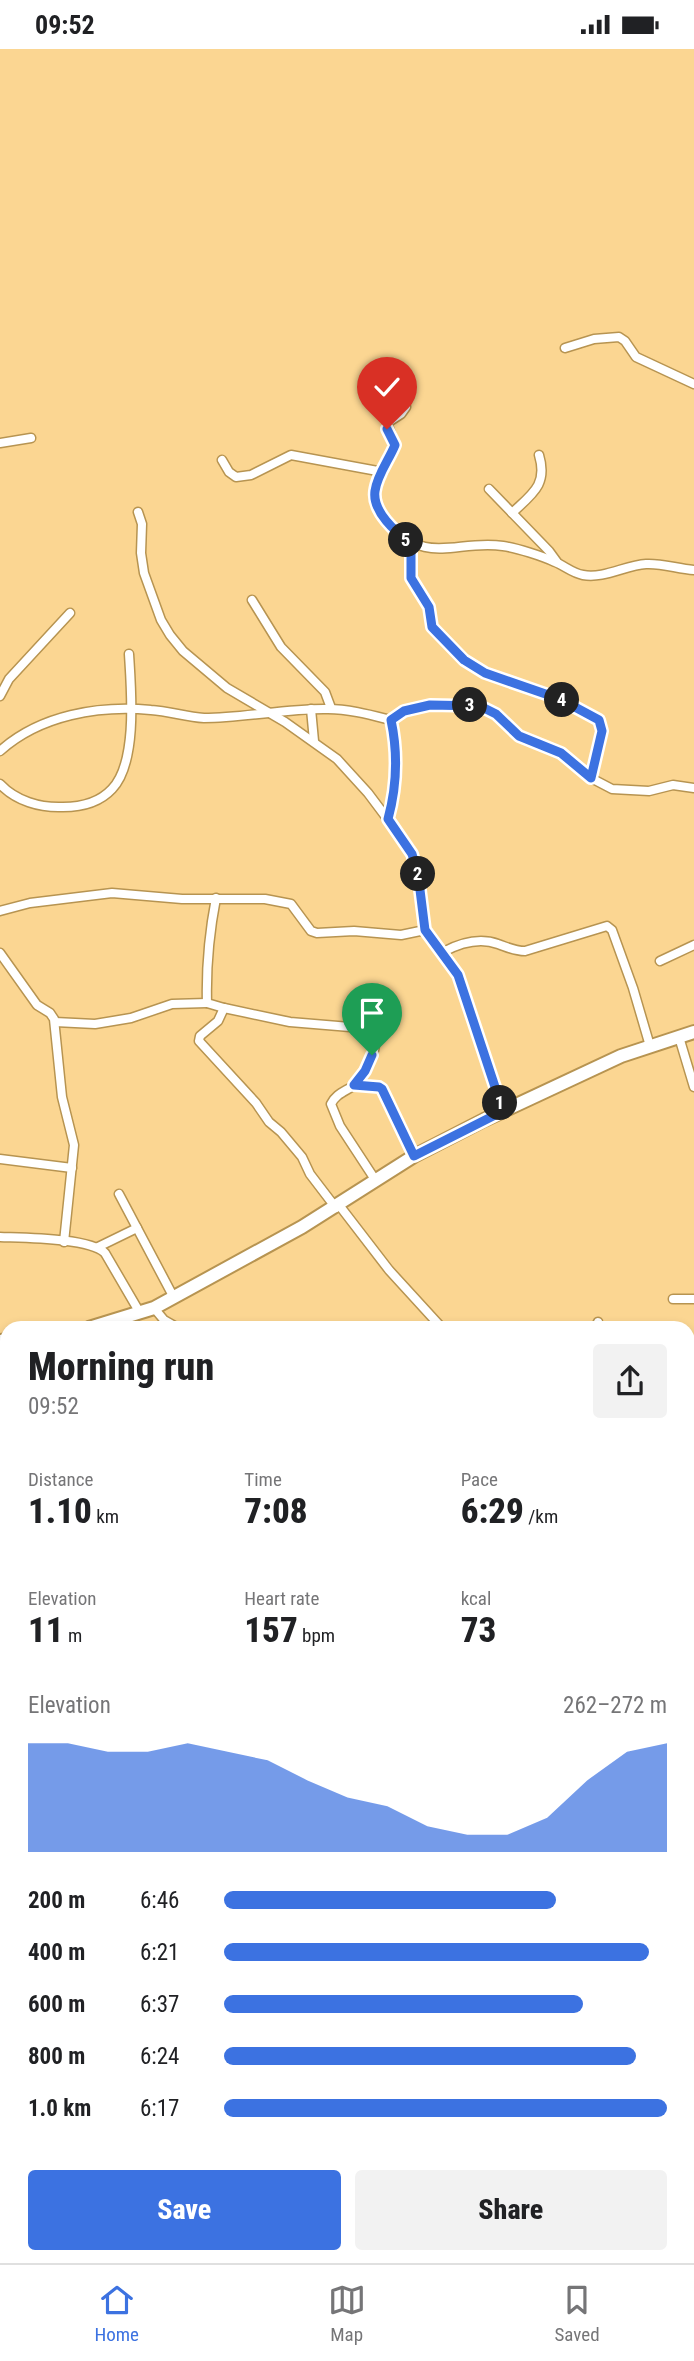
<!DOCTYPE html>
<html lang="en">
<head>
<meta charset="utf-8">
<style>
  :root { --surface:#fff; --page:#f2f2f2; --text:#202124; --muted:#757577; --line:#e0e0e0; --accent:#3c72e1 }
  body { margin:0; font-family:"Roboto Condensed",sans-serif; background:var(--page); color:var(--text); height:100vh; display:flex; flex-direction:column; font-size:26px; white-space:nowrap }
  * { box-sizing:border-box; margin:0 }
  p { font-size:23px; color:var(--muted) }
  .icon { flex:none; width:38px; height:38px; fill:none; stroke:currentColor; stroke-width:2; stroke-linecap:round; stroke-linejoin:round }
  .map { position:relative; flex:1; overflow:hidden }
  .side { position:absolute; left:0px; top:1272px; width:695px; height:943px; display:flex; flex-direction:column; background:var(--surface); border-radius:21px 21px 0 0; box-shadow:0 4px 10px #0003 }
  .side>* { flex:none }
  .pin { position:absolute; display:grid; place-items:center; width:60px; height:60px; color:#fff; margin:-72px -30px; border-radius:50% 50% 50% 0; rotate:-45deg; box-shadow:0 0 7px #0007 }
  .pin .icon { rotate:45deg }
  .km { position:absolute; width:35px; height:35px; margin:-18px; border-radius:50%; background:#222; color:#fff; font-size:19px; line-height:35px; text-align:center }
  .round { display:grid; place-items:center; flex:none; width:74px; height:74px; border-radius:7px; background:var(--page) }
  .head { display:flex; align-items:center; justify-content:space-between; height:119px; padding:0 28px }
  h1 { font-size:38px; font-weight:800; line-height:52px }
  .metrics { display:grid; grid-template-columns:repeat(3,1fr); gap:10px; height:119px; padding:7px 28px }
  .metrics div { display:grid; align-content:center }
  .metrics b { font-size:35px; font-weight:800 }
  .metrics small { font-size:19px; font-weight:400 }
  .metrics p { font-size:19px }
  .chart { height:196px; padding:14px 28px }
  .chart p { display:flex; justify-content:space-between }
  .chart svg { width:100%; height:126px; margin-top:7px; fill:var(--accent); opacity:.7 }
  .cta { display:flex; gap:14px; margin-top:auto; padding:14px 28px }
  .cta a { flex:1; height:80px; border-radius:7px; background:var(--accent); color:#fff; font-size:28px; font-weight:800; line-height:80px; text-align:center }
  .cta a+a { background:var(--page); color:var(--text) }
  ul { padding:0 28px; list-style:none; font-size:23px }
  li { display:grid; grid-template-columns:112px 84px 1fr; align-items:center; height:52px }
  li i { height:18px; border-radius:9px; background:var(--accent) }
  .status { display:flex; justify-content:space-between; align-items:center; height:49px; padding:0 35px; background:var(--surface); direction:ltr }
  .status svg { height:19px; fill:currentColor }
  .tab-bar { display:flex; justify-content:space-around; align-items:center; height:98px; border-top:2px solid var(--line); background:var(--surface); font-size:19px; color:var(--muted) }
  .tab-bar a { display:grid; justify-items:center; gap:4px }
  .tab-bar .active { color:var(--accent) }
  .map>svg:first-child { display:block }
  .green { fill:#e6aaa6 }
  .lines { fill:none; stroke-linecap:round; stroke-linejoin:round }
  .street-casing { stroke:#b79451; stroke-width:11 }
  .secondary-casing { stroke:#b79451; stroke-width:16 }
  .street { stroke:#fff; stroke-width:8 }
  .secondary { stroke:#fff; stroke-width:12 }
  .route-casing { stroke:#fff; stroke-width:14 }
  .route { stroke:#3c72e1; stroke-width:9 }
</style>
</head>
<body>
<div class="status"><b>09:52</b><svg viewBox="0 0 49 12"><path d="M0 12V9h3v3zM5 12V6h3v6zM10 12V3h3v9zM15 12V0h3v12zM26 1h20v11H26zM47 4h2v5h-2z"/></svg></div>
<div class="map">
<svg width="694" height="2214" viewBox="0 0 694 2214">
  <rect width="100%" height="100%" fill="#fbd692"/>
  <polygon class="green" points="7,2188 7,2208 158,2208 158,2214 0,2214 0,2206"/>
  <g class="lines">
    <g class="street-casing">
      <g id="street">
        <polyline points="565,299 594,290 619,288 625,292 636,308 694,335"/>
        <path d="M400 335 406 358 401 365 387 374 395 396C389 411 379 425 376 441 373 453 381 465 389 474 426 518 457 490 503 497 517 499 542 507 555 513 565 517 572 524 583 526 604 530 626 516 646 515 662 514 678 520 694 521"/>
        <polyline points="0,394 31,389"/>
        <polyline points="222,411 229,423 236,428 251,426 291,406 383,423"/>
        <polyline points="489,440 549,502 557,513"/>
        <polyline points="138,463 142,475 141,504 144,524 161,571 170,586 183,602 227,639 285,673 337,710 368,744 410,800 419,825 425,881 458,926 503,1062"/>
        <path d="M512 464C532 445 548 436 539 406"/>
        <polyline points="411,495 411,529 428,558 432,578 464,611 485,624 560,650 599,671 602,682 591,729"/>
        <polyline points="252,551 281,598 325,643 331,659"/>
        <polyline points="0,647 9,630 70,564"/>
        <polyline points="311,660 314,692"/>
        <polyline points="391,671 404,662 419,658 457,655 480,657 496,665 519,687 561,704 591,729 612,740 649,742 673,736 694,739"/>
        <path d="M0 702C40 666 99 656 151 661 169 662 186 668 204 669 246 669 287 659 328 660 349 660 371 666 391 671"/>
        <path d="M0 735C16 752 40 759 63 758 81 758 99 754 112 740 138 713 131 639 129 605"/>
        <path d="M388 770C397 737 398 703 391 671"/>
        <path d="M216 849C209 885 206 917 207 954L224 959 218 972 200 987 199 992 256 1054 269 1073 281 1083 302 1108 310 1125 336 1159"/>
        <polyline points="0,862 30,854 112,844 182,850 265,850 291,855 311,882 317,884 354,882 401,886 425,881"/>
        <path d="M443 903C460 894 479 888 498 895 507 898 514 902 525 902L607 877 612 881 633 939 650 997"/>
        <polyline points="0,904 37,956 50,964 54,970 62,1048 74,1096 64,1193"/>
        <polyline points="660,912 694,896"/>
        <path d="M224 959 290 973 362 979 374 986C379 1000 365 1028 353 1037 344 1043 336 1045 331 1055L340 1077 376 1132"/>
        <polyline points="55,973 95,975 131,969 172,955 207,954"/>
        <polyline points="679,988 694,1038"/>
        <polyline points="354,1036 379,1038 382,1040 414,1107"/>
        <polyline points="0,1110 72,1119"/>
        <polyline points="119,1145 173,1247"/>
        <polyline points="339,1156 389,1221 442,1279"/>
        <path d="M0 1188C23 1189 90 1189 105 1204L140 1264"/>
        <polyline points="98,1198 137,1179"/>
        <polyline points="673,1250 694,1250"/>
        <polyline points="154,1259 164,1271 178,1279"/>
        <polyline points="596,1279 598,1273"/>
        <polyline points="688,1407 694,1407"/>
        <polyline points="0,1418 7,1420"/>
        <polyline points="689,1465 694,1443"/>
        <polyline points="0,1548 7,1550"/>
        <polyline points="0,1617 7,1620"/>
      </g>
    </g>
    <g class="secondary-casing">
      <g id="secondary">
        <polyline points="89,1279 154,1259 302,1178 414,1107 484,1071 621,1007 694,983"/>
        <polyline points="0,1292 7,1291"/>
      </g>
    </g>
    <use href="#street" class="street"/>
    <use href="#secondary" class="secondary"/>
  </g>
  <g class="lines">
    <g class="route-casing">
      <path id="route" d="M372 1006 365 1022 354 1036 379 1038 382 1040 414 1107 503 1062 458 926 425 881 418 825 412 805 388 770C397 737 398 704 391 671L404 662 430 656 480 657 496 665 519 687 561 704 591 729 602 682 599 671 560 650 485 624 464 611 432 578 429 558 411 529V495C396 483 372 463 375 442 377 426 389 411 395 396L387 380"/>
    </g>
    <use href="#route" class="route"/>
  </g>
</svg>
<div class="pin" style="left:372px;top:1006px;background:#1e9e55"><svg class="icon" aria-label="arrive" viewBox="0 0 24 24"><path d="M6 21V4h12l-3 4 3 4H6"/></svg></div>
<div class="pin" style="left:387px;top:380px;background:#d93025"><svg class="icon" aria-label="check" viewBox="0 0 24 24"><path d="M5 12l5 5 9-10"/></svg></div>
<b class="km" style="left:500px;top:1054px">1</b>
<b class="km" style="left:418px;top:825px">2</b>
<b class="km" style="left:470px;top:656px">3</b>
<b class="km" style="left:562px;top:651px">4</b>
<b class="km" style="left:406px;top:491px">5</b>
<section class="side">
<div class="head"><div><h1>Morning run</h1><p>09:52</p></div><a class="round"><svg class="icon" aria-label="share" viewBox="0 0 24 24"><path d="M12 15V3M7 8l5-5 5 5M5 13v7h14v-7"/></svg></a></div>
<div class="metrics">
<div><p>Distance</p><b>1.10<small> km</small></b></div>
<div><p>Time</p><b>7:08</b></div>
<div><p>Pace</p><b>6:29<small> /km</small></b></div>
</div>
<div class="metrics">
<div><p>Elevation</p><b>11<small> m</small></b></div>
<div><p>Heart rate</p><b>157<small> bpm</small></b></div>
<div><p>kcal</p><b>73</b></div>
</div>
<div class="chart"><p><span>Elevation</span>262–272 m</p>
<svg viewBox="0 0 160 44" preserveAspectRatio="none"><path d="M0 44V6L10 6L20 9L30 9L40 6L50 9L60 12L70 19L80 25L90 28L100 35L110 38L120 38L130 32L140 19L150 9L160 6V44z"/></svg>
</div>
<ul>
<li><b>200 m</b>6:46<i style="width:75%"></i></li>
<li><b>400 m</b>6:21<i style="width:96%"></i></li>
<li><b>600 m</b>6:37<i style="width:81%"></i></li>
<li><b>800 m</b>6:24<i style="width:93%"></i></li>
<li><b>1.0 km</b>6:17<i style="width:100%"></i></li>
</ul>
<div class="cta"><a>Save</a><a>Share</a></div>
</section>
</div>
<nav class="tab-bar">
<a class="active"><svg class="icon" aria-label="home" viewBox="0 0 24 24"><path d="M3 11l9-7 9 7M6 9v11h12V9"/></svg>Home</a>
<a><svg class="icon" aria-label="map" viewBox="0 0 24 24"><path d="M3 6l6-2 6 2 6-2v14l-6 2-6-2-6 2zM9 4v14M15 6v14"/></svg>Map</a>
<a><svg class="icon" aria-label="saved" viewBox="0 0 24 24"><path d="M7 4h10v16l-5-4-5 4z"/></svg>Saved</a>
</nav>
</body>
</html>
